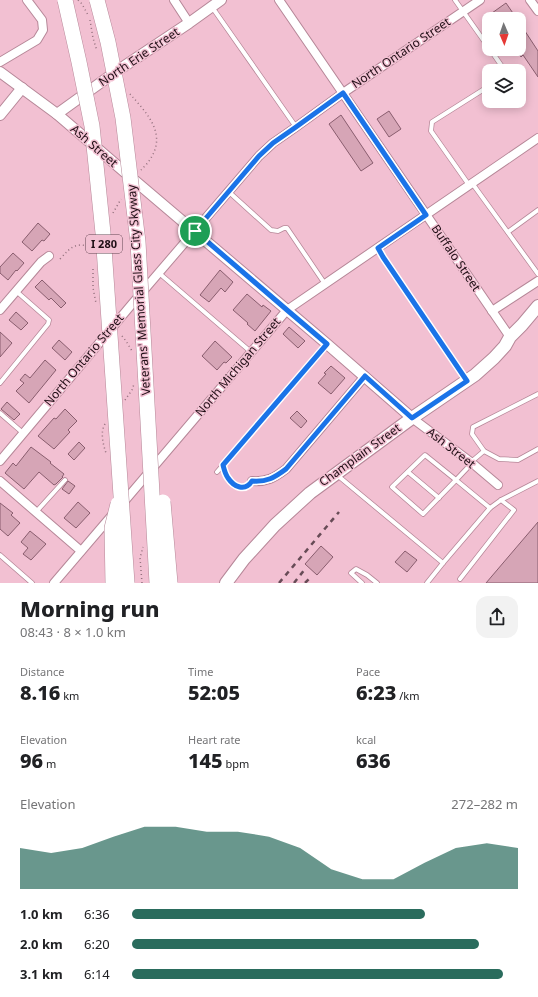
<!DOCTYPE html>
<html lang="en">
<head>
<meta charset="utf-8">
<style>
  :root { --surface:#fff; --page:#f2f2f2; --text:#202124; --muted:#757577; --accent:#2a6c5d }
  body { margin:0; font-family:"Noto Sans",sans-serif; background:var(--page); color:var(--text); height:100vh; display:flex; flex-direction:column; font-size:15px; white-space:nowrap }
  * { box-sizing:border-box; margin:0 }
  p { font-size:13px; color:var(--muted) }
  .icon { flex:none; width:22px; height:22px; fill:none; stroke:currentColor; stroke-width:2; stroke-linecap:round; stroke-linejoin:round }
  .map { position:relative; height:583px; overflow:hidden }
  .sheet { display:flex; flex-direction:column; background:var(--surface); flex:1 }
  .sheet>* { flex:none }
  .needle { width:26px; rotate:178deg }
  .tools { position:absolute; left:482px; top:12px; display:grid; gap:8px }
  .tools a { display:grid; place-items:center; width:44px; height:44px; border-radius:8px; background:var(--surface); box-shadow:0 2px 10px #0003; font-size:20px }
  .pin { position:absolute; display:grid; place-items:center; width:34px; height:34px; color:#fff; margin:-17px; border:2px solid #fff; border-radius:50%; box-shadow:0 1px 4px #0007 }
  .round { display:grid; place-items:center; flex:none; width:42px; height:42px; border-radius:12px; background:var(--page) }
  .overview { display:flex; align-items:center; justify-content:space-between; height:68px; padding:0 20px }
  h1 { font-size:22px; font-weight:800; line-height:30px }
  .metrics { display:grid; grid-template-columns:repeat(3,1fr); gap:6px; height:68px; padding:4px 20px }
  .metrics div { display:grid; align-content:center }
  .metrics b { font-size:20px; font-weight:800 }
  .metrics small { font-size:11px; font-weight:400 }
  .metrics p { font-size:11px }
  .chart { height:112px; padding:8px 20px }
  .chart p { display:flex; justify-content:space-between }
  .chart svg { width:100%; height:72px; margin-top:4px; fill:var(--accent); opacity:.7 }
  ul { padding:0 20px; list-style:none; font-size:13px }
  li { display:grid; grid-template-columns:64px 48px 1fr; align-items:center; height:30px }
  li i { height:10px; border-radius:5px; background:var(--accent) }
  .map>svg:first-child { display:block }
  .building { fill:#d6a5b6; stroke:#895d6e }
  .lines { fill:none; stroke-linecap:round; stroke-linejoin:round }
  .service-casing { stroke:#b68798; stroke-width:5.5 }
  .minor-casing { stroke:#b68798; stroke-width:10 }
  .tertiary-casing { stroke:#b68798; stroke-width:12 }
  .secondary-casing { stroke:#b68798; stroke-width:14 }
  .path { stroke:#93707d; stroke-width:1.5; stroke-dasharray:1 3; stroke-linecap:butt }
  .service { stroke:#fff; stroke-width:4 }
  .minor { stroke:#fff; stroke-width:8 }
  .tertiary { stroke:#fff; stroke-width:10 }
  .secondary { stroke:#fff; stroke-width:12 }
  .rail { stroke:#674b56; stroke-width:2.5; stroke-dasharray:5 5; stroke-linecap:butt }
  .motorway-bridge-casing { stroke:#b68798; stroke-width:16; stroke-linecap:butt }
  .motorway-bridge { stroke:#fff; stroke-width:15 }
  .route-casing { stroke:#fff; stroke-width:8 }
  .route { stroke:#1a73e8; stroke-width:5 }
  .labels { text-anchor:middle; stroke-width:3; stroke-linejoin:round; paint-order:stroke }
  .shield { fill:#f2c0d2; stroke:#5e434e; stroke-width:1 }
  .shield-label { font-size:11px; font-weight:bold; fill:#1f0e15 }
  .street-label { font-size:12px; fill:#1f0e15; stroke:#f2c0d2 }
</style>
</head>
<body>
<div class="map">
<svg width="538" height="583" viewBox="0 0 538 583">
  <rect width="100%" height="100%" fill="#f2c0d2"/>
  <g class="building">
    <polygon points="506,3 517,19 496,19 492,13"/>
    <polygon points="519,22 538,51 538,77 523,55 521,57 516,49 519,49"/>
    <polygon points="389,111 401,129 389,137 377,119"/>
    <polygon points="341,115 373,163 361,171 329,124"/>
    <polygon points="38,223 50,234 44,241 42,240 32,251 22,242"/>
    <polygon points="13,253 24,263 17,271 16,270 8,280 0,273 0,267"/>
    <polygon points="220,270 233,282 225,292 221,288 209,302 200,295"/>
    <polygon points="42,280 66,303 61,308 51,298 49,300 35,287"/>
    <polygon points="247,294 262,307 263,305 271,311 255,331 247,324 248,323 233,310"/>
    <polygon points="16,312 28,323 21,330 9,320"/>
    <polygon points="289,327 305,341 298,348 283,334"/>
    <polygon points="0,332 12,343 0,357"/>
    <polygon points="59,340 72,352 65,360 52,348"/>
    <polygon points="215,341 232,357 226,363 224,362 217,370 202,356"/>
    <polygon points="45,360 56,370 29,403 16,391 24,383 20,380 25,374 30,378"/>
    <polygon points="331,366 345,378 331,394 318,383 326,374 324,373"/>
    <polygon points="7,402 20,414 14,420 1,409"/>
    <polygon points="65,409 77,421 68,430 70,432 54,449 38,436 54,418 56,419"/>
    <polygon points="297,411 307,421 301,428 290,418"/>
    <polygon points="79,442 85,448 74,460 68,454"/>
    <polygon points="31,447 51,462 50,463 64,474 62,477 63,477 56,484 54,485 39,472 24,489 5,473 13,463 16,466"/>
    <polygon points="68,481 75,486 69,494 62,489"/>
    <polygon points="78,502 90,513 76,528 64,518"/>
    <polygon points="0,503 13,513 11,515 20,523 8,536 0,529"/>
    <polygon points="538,522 538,583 486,583"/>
    <polygon points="30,531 46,544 31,560 23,554 28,548 21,542"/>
    <polygon points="321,546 333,557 317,575 305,564"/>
    <polygon points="405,551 417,560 407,572 395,562"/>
  </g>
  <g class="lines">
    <g class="service-casing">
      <g id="service">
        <polyline points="455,0 489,48"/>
        <polyline points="212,7 296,127"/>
        <polyline points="490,49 503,68 503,71"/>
        <polyline points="472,183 538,274"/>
        <polyline points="469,185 431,131 432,122 489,86"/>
        <polyline points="229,192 271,230 278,231 284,228 287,228 325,284"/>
        <polyline points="508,232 538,210"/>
        <polyline points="378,248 383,257 466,379"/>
        <polyline points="159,273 251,352"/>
        <polyline points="0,383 48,324 49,320 16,291"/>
        <polyline points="538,394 473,427 472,434 484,451 499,459 518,460 538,449"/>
        <polyline points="0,413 23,433"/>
        <polygon points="425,455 456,480 423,514 392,487"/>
        <polyline points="471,462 484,451"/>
        <path d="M223 465C224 469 225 474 228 478 234 487 245 492 252 481"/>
        <polyline points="217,472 327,345"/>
        <polyline points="408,472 439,498"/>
        <polyline points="337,475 443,563 490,508 456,480 472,463"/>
        <polyline points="490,508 501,500 538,481"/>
        <polyline points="36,512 65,480"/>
        <polyline points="0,555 32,583"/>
        <polyline points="460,579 514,510 501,500"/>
        <polyline points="362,583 351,573 356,569 367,575 377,583"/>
        <polyline points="427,583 443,563"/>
      </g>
    </g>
    <g class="minor-casing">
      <g id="minor">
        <polyline points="174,0 189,23"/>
        <polyline points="279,0 510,337"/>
        <polyline points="530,0 538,11"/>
        <polyline points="0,62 37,40 43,30 42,20 27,0"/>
        <polyline points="0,310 41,262 49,256"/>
        <polyline points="492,311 538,281"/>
        <polyline points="412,418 472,463 498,485"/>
        <polyline points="0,461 132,304 259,156 273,143 296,127 343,93 480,0"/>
        <polyline points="0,481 81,551"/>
        <path d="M252 481C267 482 274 478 286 469L365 376"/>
        <polyline points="122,504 287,310 538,138"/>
        <polyline points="54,583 113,514"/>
      </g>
    </g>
    <g class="tertiary-casing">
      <g id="tertiary">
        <polyline points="0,72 57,114 134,180 327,344 412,418"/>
        <polyline points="57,114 114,73 189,23 221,0"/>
        <polyline points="0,115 22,88"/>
      </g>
    </g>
    <g class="secondary-casing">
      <polyline id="secondary" points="226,583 244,559 275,525 310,493 412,418 475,375 494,358 505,346 510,337 522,325 538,306"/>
    </g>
    <g class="path">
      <polyline points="78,0 82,4 88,15"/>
      <polyline points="90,20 93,38 97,51"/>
      <path d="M130 94C145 111 166 132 152 156 149 162 144 167 140 171"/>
      <polyline points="113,213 121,199"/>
      <path d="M60 259C71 247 75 242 92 247"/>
      <polyline points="93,269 93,288 96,303"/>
      <polyline points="122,336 126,341 132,351"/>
      <polyline points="125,400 132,390 134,384"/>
      <path d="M105 424C100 432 103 444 106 453"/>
      <polyline points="142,583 140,558 143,547"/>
    </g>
    <use href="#service" class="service"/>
    <use href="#minor" class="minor"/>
    <use href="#tertiary" class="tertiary"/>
    <use href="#secondary" class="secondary"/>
    <g class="rail">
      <polyline points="279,583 339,512"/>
      <polyline points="294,583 305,569"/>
      <polyline points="305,583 310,578"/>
    </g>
    <g class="motorway-bridge-casing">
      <g id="motorway-bridge">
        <polyline points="65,0 79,62 92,126 103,233 127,583"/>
        <polyline points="97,0 108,42 123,118 138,242 157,583"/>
        <polyline points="163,502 170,583"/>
        <polyline points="113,583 112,528 118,504"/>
      </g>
    </g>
    <use href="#motorway-bridge" class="motorway-bridge"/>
  </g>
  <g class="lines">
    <g class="route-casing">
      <path id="route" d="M343 93 426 215 378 248 383 257 467 381 412 418 365 376 286 469C274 478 267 482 252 481 245 492 234 487 228 478 225 474 224 469 223 465L327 344 287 310 195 231 259 156 273 143 296 127Z"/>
    </g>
    <use href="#route" class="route"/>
  </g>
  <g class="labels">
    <rect class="shield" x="86" y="235" width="36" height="18" rx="3"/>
    <g class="shield-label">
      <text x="104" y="248">I 280</text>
    </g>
    <g class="street-label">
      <text transform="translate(401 53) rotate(-34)" y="4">North Ontario Street</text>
      <text transform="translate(139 57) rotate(-34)" y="4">North Erie Street</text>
      <text transform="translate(94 146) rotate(41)" y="4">Ash Street</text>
      <text transform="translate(456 258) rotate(56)" y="4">Buffalo Street</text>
      <text transform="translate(139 290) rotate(-94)" y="4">Veterans' Memorial Glass City Skyway</text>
      <text transform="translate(84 360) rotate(-50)" y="4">North Ontario Street</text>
      <text transform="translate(238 367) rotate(-50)" y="4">North Michigan Street</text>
      <text transform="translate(451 448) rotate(38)" y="4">Ash Street</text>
      <text transform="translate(360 455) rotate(-36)" y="4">Champlain Street</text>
    </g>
  </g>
</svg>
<div class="tools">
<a><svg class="needle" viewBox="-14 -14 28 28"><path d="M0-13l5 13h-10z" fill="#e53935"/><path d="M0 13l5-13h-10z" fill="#757577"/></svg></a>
<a><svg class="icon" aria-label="layers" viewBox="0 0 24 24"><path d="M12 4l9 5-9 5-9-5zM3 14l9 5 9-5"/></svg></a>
</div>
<div class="pin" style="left:195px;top:231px;background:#1e9e55"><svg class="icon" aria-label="arrive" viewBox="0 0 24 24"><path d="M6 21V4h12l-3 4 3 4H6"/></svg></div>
</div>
<section class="sheet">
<div class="overview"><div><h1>Morning run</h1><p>08:43 · 8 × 1.0 km</p></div><a class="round"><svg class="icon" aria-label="share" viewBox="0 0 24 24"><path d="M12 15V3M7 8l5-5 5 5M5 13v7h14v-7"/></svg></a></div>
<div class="metrics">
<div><p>Distance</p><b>8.16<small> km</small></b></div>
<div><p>Time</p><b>52:05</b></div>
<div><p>Pace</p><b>6:23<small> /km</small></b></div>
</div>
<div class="metrics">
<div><p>Elevation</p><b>96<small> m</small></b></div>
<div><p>Heart rate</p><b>145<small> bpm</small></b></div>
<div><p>kcal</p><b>636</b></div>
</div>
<div class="chart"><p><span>Elevation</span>272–282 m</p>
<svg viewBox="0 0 160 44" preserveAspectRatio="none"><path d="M0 44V19L10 22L20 19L30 12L40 6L50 6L60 9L70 9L80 12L90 19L100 32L110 38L120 38L130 28L140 19L150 16L160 19V44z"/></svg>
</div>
<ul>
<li><b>1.0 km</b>6:36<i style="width:76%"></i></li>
<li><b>2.0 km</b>6:20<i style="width:90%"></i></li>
<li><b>3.1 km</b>6:14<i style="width:96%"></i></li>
</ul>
</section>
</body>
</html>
